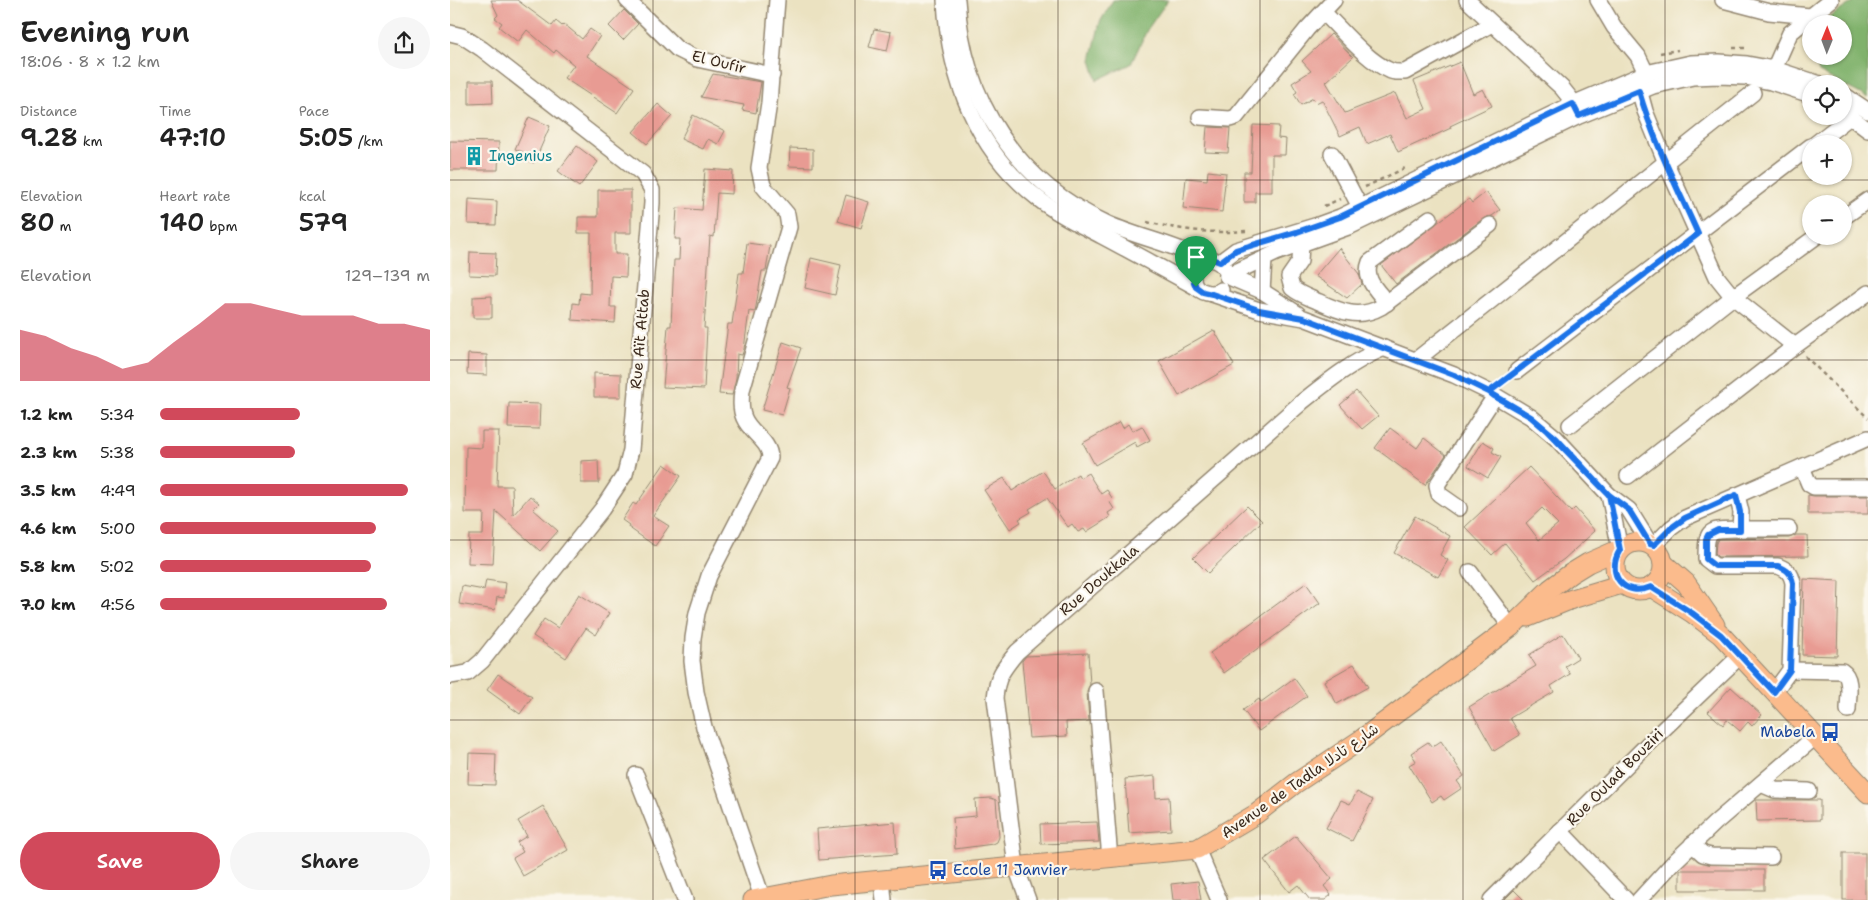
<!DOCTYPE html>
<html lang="en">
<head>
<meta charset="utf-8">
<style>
  :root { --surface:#fff; --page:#f6f6f6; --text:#222; --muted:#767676; --accent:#d1495b }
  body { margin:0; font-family:"Shantell Sans","Playpen Sans Arabic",sans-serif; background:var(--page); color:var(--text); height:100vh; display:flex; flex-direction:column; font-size:19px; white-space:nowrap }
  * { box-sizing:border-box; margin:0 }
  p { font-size:16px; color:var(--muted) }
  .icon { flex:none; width:28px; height:28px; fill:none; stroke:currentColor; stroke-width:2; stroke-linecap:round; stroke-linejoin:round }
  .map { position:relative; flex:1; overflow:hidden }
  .sheet { display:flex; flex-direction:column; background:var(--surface); width:450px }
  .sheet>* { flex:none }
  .needle { width:32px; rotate:1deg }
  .controls { position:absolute; left:1352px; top:15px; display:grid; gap:10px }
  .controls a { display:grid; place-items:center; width:50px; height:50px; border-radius:50%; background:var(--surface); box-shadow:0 1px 4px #0004; font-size:25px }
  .pin { position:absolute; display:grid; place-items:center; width:42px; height:42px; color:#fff; margin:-51px -21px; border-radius:50% 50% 50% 0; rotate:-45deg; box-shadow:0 0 5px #0007 }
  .pin .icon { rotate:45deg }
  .round { display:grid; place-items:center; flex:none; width:52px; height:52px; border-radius:26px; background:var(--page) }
  .head { display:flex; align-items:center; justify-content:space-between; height:85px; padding:0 20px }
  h1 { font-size:28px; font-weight:600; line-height:38px }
  .stats { display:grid; grid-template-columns:repeat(3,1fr); gap:8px; height:85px; padding:5px 20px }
  .stats div { display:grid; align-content:center }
  .stats b { font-size:25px; font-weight:600 }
  .stats small { font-size:14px; font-weight:400 }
  .stats p { font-size:14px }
  .chart { height:140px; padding:10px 20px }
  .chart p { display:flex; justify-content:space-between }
  .chart svg { width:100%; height:90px; margin-top:5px; fill:var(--accent); opacity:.7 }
  .primary-button { display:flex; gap:10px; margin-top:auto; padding:10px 20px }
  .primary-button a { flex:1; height:58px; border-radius:30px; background:var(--accent); color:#fff; font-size:20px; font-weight:600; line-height:58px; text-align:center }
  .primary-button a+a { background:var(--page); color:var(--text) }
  ul { padding:0 20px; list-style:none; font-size:16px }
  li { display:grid; grid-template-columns:80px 60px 1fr; align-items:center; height:38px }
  li i { height:12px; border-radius:6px; background:var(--accent) }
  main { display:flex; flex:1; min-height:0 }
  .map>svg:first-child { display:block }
  .forest { fill:#80b26c; stroke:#5e6e45 }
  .building { fill:#e89b93; fill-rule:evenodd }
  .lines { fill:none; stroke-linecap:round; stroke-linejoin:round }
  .minor-casing { stroke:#938670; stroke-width:18 }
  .major-casing { stroke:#938670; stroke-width:21 }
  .path { stroke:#938670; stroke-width:2.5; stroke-dasharray:4 4; stroke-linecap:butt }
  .minor { stroke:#fff; stroke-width:15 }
  .major { stroke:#fbbb8c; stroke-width:19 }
  .route-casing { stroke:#fff; stroke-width:10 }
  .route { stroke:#1a73e8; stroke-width:6 }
  .grid { fill:none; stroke:#3b2a1e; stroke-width:1; stroke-opacity:0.55 }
  .labels { text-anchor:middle; stroke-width:4.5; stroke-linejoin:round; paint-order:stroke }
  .street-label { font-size:15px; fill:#3b2a1e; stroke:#fbf7ec }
  .culture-label { font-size:15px; fill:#0d838f; stroke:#fbf7ec; text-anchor:start }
  .transit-label { font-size:15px; fill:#164399; stroke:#fbf7ec; text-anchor:end }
</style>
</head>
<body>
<main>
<section class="sheet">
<div class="head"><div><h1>Evening run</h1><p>18:06 · 8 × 1.2 km</p></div><a class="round"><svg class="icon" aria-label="share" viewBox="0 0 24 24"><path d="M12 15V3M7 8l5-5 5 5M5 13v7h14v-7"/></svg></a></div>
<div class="stats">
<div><p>Distance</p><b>9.28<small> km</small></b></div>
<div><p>Time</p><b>47:10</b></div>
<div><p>Pace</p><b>5:05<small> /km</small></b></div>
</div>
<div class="stats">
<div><p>Elevation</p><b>80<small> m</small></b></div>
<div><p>Heart rate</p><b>140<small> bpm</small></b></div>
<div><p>kcal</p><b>579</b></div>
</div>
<div class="chart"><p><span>Elevation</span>129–139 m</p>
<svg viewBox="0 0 160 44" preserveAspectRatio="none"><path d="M0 44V19L10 22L20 28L30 32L40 38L50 35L60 25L70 16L80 6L90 6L100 9L110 12L120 12L130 12L140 16L150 16L160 19V44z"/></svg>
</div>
<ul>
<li><b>1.2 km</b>5:34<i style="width:52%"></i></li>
<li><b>2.3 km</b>5:38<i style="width:50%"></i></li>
<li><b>3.5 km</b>4:49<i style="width:92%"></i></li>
<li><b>4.6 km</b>5:00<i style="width:80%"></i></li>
<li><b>5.8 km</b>5:02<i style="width:78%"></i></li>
<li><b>7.0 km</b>4:56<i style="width:84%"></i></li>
</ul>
<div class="primary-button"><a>Save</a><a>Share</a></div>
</section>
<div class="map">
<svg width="1418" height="900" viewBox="0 0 1418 900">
  <rect width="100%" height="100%" fill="#fbf7ec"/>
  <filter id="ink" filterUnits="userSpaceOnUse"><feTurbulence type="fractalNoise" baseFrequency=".02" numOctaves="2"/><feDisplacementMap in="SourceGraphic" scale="10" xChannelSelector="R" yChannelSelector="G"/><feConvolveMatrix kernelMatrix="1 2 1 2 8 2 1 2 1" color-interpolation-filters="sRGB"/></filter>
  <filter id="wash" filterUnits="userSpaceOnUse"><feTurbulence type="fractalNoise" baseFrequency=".0096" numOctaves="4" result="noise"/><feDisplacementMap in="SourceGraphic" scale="20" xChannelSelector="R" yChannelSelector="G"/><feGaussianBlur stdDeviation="1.12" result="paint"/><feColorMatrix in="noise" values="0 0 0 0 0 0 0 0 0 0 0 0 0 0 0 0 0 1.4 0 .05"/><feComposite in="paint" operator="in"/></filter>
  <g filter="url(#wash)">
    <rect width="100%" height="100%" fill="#ebe2c1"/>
    <g class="forest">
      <polygon points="663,0 718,0 697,30 681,64 647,80 641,60 650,22"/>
      <polygon points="1406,0 1418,0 1418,98 1369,72 1364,56 1394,56 1394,24 1374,24 1377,19"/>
    </g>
    <g id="blocks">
      <g class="building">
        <polygon points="41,0 67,0 102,26 106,21 112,26 114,24 132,39 140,29 150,36 137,56 184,88 167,113 114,78 124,65 106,50 104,53 77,30 68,42 49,27 52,23 45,18 48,15"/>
        <polygon points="174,10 188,24 173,40 159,26"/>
        <polygon points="424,29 441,32 437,51 419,47"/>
        <polygon points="881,34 903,57 876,82 895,113 945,93 957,118 976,109 964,81 1010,62 1023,94 1033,89 1042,106 1000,126 1001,128 948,152 940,134 917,144 910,127 890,136 872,100 866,103 863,98 851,105 844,94 847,92 842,83 861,71 852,61"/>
        <polygon points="263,74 311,82 306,113 292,110 294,105 251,97"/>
        <polygon points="19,81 42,81 43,103 19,104"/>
        <polygon points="208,104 222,116 197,144 183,132"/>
        <polygon points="243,115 275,131 268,144 258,139 253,149 231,139"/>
        <polygon points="79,117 100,126 84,163 70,158 73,152 65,149"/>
        <polygon points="803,125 829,126 828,138 836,139 835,155 822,155 822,192 805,192 805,202 794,202 794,172 801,172"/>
        <polygon points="757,127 780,128 778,153 755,152"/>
        <polygon points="0,141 49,142 48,170 0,170"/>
        <polygon points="127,146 148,162 129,187 108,171"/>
        <polygon points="340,148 363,149 363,167 339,166"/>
        <polygon points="255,169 283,171 282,194 267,193 264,237 260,236 254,328 257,328 254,389 213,387 218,326 221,326 224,260 229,260 230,239 225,239 227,208 252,210"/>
        <polygon points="758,171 776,173 772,212 733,208 736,178 757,180"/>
        <polygon points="148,190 181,190 181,233 165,233 165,254 177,254 176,277 161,276 160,307 166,307 165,323 122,320 123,303 129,304 130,293 140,294 141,233 128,233 128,217 148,217"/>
        <polygon points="1036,192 1050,210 1042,216 1034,218 946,284 931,265 1019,199 1022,203"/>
        <polygon points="396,195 419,202 411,228 388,221"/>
        <polygon points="19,199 47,201 46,225 18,224"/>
        <polygon points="297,243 320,246 316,271 312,271 305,312 299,311 294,349 292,355 287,354 286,378 282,395 269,394 278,324 282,324 289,273 293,273"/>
        <polygon points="889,248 909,274 912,284 897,298 865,276"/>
        <polygon points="20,252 46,253 45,276 19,275"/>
        <polygon points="361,258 391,265 385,295 355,288"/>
        <polygon points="42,296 42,318 23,318 23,297"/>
        <polygon points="764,330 784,365 729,396 709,361"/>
        <polygon points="333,342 351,348 337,387 340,388 332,415 312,410"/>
        <polygon points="18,354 37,355 37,375 17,374"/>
        <polygon points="144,373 171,374 171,397 144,397"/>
        <polygon points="906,391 928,416 912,429 890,405"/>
        <polygon points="59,403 90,404 89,429 58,428"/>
        <polygon points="670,422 673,428 678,424 682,431 692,426 700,440 687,447 685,442 645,465 633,443"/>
        <polygon points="940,428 967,448 974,438 996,455 975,485 925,448"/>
        <polygon points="32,431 49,431 47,486 62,486 63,515 80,496 89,503 83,509 108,531 90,551 46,511 43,564 18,563 19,535 33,535 34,513 15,513 16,447 32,448"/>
        <polygon points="1033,441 1044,448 1042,452 1051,457 1038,478 1018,466"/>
        <polygon points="148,460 149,483 131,483 131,461"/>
        <polygon points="214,464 231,476 203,516 219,526 205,546 178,527 179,525 172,520 183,503 186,505"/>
        <path d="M1079 467 1121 512 1125 508 1145 531 1114 559 1085 580 1055 543 1042 555 1015 527ZM1092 508 1108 524 1089 540 1076 523Z"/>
        <polygon points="593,471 605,489 628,474 630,478 638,473 651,494 657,490 662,498 659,501 664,509 658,513 660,517 636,532 634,529 628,532 622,524 618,527 597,498 579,509 581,512 569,519 571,522 560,529 534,490 554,478 562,491"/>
        <polygon points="1358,495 1364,496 1418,496 1418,514 1358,514"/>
        <polygon points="797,506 812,521 758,573 743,558"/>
        <polygon points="965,516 1000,536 990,555 998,560 988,577 944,553"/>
        <polygon points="1346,535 1357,535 1358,556 1268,557 1265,554 1266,543 1268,539 1339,538"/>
        <polygon points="1354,579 1389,581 1387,656 1352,655"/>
        <polygon points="36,580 56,583 54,598 47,597 45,610 9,604 12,586 34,590"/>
        <polygon points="856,583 870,603 774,673 760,653"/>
        <polygon points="129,594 159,613 146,635 136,628 116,658 83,636 94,619 108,628"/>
        <polygon points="1113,634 1128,658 1115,666 1120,674 1101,686 1104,692 1060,718 1070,735 1044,751 1019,707 1086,666 1079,655"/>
        <polygon points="638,653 640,684 637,692 639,721 616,722 617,736 579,738 572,661 576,656"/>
        <polygon points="904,664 918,687 887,704 874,681"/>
        <polygon points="48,674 82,697 70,714 37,690"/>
        <polygon points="844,678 857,696 809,731 793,710 809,699 811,702"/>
        <polygon points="1281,687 1312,715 1302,726 1298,722 1290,731 1277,720 1273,725 1258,712"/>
        <polygon points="991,741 1014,776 1007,781 1012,788 994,800 991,796 982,802 959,765 966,761 961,753 978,742 982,747"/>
        <polygon points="19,753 46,754 45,785 18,784"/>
        <polygon points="705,776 706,798 719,797 721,830 679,833 675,779"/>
        <polygon points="907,792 923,800 902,841 876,828 891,800 900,804"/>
        <polygon points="541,798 546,800 549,837 547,842 543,844 505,849 503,818 526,816 525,799"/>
        <polygon points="1306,800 1370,800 1370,820 1307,821"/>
        <polygon points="93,806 118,850 73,876 63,858 73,852 67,842 77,836 68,821"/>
        <polygon points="445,822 447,854 369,860 367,829"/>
        <polygon points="647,822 649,842 591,844 590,824"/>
        <polygon points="846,836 882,879 874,886 881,895 875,900 860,900 848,885 839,892 814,860"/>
        <rect x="1393" y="853" width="22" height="47"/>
        <rect x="1230" y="870" width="84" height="20"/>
        <polygon points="748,881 751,900 723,900 721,884"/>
        <polygon points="1064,890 1074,900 1054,900"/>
      </g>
    </g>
  </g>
  <g filter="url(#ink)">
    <use href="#blocks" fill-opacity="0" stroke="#938670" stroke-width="1"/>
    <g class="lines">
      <g class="minor-casing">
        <g id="minor">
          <polyline points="177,0 227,49 247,59 322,75"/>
          <path d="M495 0C499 78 526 151 590 200 609 215 631 225 652 236 684 253 715 270 746 287 754 294 762 295 771 290"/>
          <path d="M507 0C513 101 566 182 658 224 690 238 724 244 754 260"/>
          <polyline points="1017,0 1112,88 1120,98 1127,112"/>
          <polyline points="1148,0 1164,27 1188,56 1196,73"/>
          <polyline points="1273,0 1319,12 1360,16"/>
          <path d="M873 12C891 29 917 61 939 70 944 73 949 72 955 72L1042 24"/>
          <polyline points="0,33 12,36 32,49 193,174 202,190 202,203 181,450 175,474 152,509 32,661 18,673 0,676"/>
          <polyline points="1322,78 1324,69 1340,33 1381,0"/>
          <polyline points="1187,82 1195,111 1216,163 1267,277 1283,297 1345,346"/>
          <polyline points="1394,95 1418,111"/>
          <polyline points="1394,112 1418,130"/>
          <polyline points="750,117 780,119 786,117 857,29 884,0"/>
          <polyline points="1365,144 1401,116"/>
          <polyline points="882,154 910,207"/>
          <polyline points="1394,217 1418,200"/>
          <path d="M851 244 850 261 839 277 842 288C849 294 858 297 867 301 889 311 908 320 931 307L1040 225"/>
          <polyline points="770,262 786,250 868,225 890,217 1123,104 1196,73 1241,63 1269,62 1297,64 1324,69 1370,84"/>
          <polyline points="777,276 826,253 901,226 1129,116 1203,86 1243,77 1269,76 1295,77 1321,82 1361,95"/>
          <polyline points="777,276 812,291 848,314"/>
          <path d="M746 287C733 265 762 248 775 269"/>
          <polyline points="812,291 814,260"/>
          <polyline points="762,294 809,310 854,318 1004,375 1039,392 1081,417 1106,438 1159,495 1179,510 1200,544"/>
          <path d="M937 303C927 290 913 279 920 262L980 218"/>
          <polyline points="966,360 1303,93"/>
          <polyline points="1067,371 1361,146"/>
          <polyline points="1120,425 1283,297 1367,236"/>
          <polyline points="1352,467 1359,484 1364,487 1418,487"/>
          <polyline points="1178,476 1345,346 1418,293"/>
          <polyline points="1159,495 1170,549"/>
          <path d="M1287 495 1291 512 1290 529C1260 530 1256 526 1256 559L1265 566H1328C1338 570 1341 573 1343 583L1340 670 1324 692"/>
          <polyline points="1009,508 989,494 987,485 1045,396"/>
          <polyline points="1290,529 1339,529"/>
          <polyline points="1204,545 1221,528 1235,518 1418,438"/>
          <polyline points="1020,572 1061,627"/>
          <path d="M1340 670 1392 671C1403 678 1398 698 1398 710"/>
          <polyline points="646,691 660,859"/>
          <polyline points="186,775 235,900"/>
          <polyline points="1311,784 1325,790 1359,791"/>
          <polyline points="1110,831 1176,900"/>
          <polyline points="1242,844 1253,854 1261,856 1321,857"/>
          <polyline points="747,849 769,900"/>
          <polyline points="432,880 434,900"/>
          <path d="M313 900 254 727 246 692 242 661 243 638 247 613 259 576 320 458C320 441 300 433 294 418 290 409 291 399 292 390L339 227 337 214 313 186 309 168 319 103 327 0"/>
          <path d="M578 900 566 867 545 698C547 676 553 669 567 652L852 402C877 382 903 361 934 348"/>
          <polyline points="1041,900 1201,741 1291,655"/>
          <polyline points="1189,900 1223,863 1265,823 1365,737"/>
        </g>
      </g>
      <g class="major-casing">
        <g id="major">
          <circle cx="1189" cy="566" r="24"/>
          <polyline points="1213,563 1236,583 1265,625"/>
          <polyline points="1201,587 1242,613 1271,635 1418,793"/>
          <polyline points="1078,617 1122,599 1172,584"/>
          <polyline points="303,900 381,885 747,849 806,814 846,783 912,739 1061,627 1100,589 1120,574 1138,563 1170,549"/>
        </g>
      </g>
      <g class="path">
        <polyline points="1283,48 1295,48"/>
        <polyline points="1210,53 1228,50"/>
        <polyline points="915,187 955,168"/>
        <polyline points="874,206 890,199"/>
        <path d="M697 222C730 230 762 234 796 231"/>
        <polyline points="1355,356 1418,418"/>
      </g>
      <use href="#minor" class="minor"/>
      <use href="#major" class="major"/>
    </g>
  </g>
  <g class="lines" filter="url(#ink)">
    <g class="route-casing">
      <path id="route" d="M746 287 753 292 762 294 809 310 854 318 1004 375 1039 392 1081 417 1106 438 1159 495 1179 510 1200 544 1204 545 1221 528 1235 518 1286 495 1290 512V530H1268L1258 535 1256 539V559L1265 566H1328C1338 570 1341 573 1343 583L1340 670 1324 692 1271 635 1242 613 1201 587C1174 598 1155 574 1170 550L1159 495 1096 430 1081 417 1044 396 1039 392 1248 234C1227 187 1203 140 1189 91L1129 116 1123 104 890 217 847 232 786 250 770 262C752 253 737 270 746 287"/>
    </g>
    <use href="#route" class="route"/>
  </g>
  <path class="grid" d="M203 0V900M405 0V900M608 0V900M810 0V900M1013 0V900M1215 0V900M0 180H1418M0 360H1418M0 540H1418M0 720H1418"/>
  <defs>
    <g id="building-bare" transform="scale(1.5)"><path d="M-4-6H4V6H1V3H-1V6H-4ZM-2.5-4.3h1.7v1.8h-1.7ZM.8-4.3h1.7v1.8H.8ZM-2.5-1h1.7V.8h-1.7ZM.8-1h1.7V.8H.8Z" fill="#0f9aa8" stroke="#fbf7ec" stroke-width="2.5" paint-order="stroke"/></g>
    <g id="bus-bare" transform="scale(1.5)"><path d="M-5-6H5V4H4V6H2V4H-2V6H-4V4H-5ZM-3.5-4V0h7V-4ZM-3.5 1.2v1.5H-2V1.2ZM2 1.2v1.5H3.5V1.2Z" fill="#1a4fb4" stroke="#fbf7ec" stroke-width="2.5" paint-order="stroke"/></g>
  </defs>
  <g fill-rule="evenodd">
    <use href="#building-bare" x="24" y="156"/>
    <use href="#bus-bare" x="1380" y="732"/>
    <use href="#bus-bare" x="488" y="870"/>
  </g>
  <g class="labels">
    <g class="street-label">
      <text transform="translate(269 62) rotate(14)" y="5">El Oufir</text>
      <text transform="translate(190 339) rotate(-85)" y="5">Rue Aït Attab</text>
      <text transform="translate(649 580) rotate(-41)" y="5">Rue Doukkala</text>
      <text transform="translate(1165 777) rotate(-45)" y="5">Rue Oulad Bouziri</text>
      <text transform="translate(850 781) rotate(-35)" y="5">Avenue de Tadla شارع تادلا</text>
    </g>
    <g class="culture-label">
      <text x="39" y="161">Ingenius</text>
    </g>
    <g class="transit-label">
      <text x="1365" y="737">Mabela</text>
      <text x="503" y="875" text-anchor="start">Ecole 11 Janvier</text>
    </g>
  </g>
</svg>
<div class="controls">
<a><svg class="needle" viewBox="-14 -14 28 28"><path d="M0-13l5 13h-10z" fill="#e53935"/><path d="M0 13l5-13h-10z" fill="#767676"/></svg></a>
<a><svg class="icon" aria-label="locate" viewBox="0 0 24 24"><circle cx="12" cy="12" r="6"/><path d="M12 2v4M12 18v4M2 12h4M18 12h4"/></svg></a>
<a>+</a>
<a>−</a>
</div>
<div class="pin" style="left:746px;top:287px;background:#1e9e55"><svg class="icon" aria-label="arrive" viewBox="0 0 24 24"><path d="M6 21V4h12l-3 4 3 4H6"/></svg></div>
</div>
</main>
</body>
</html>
